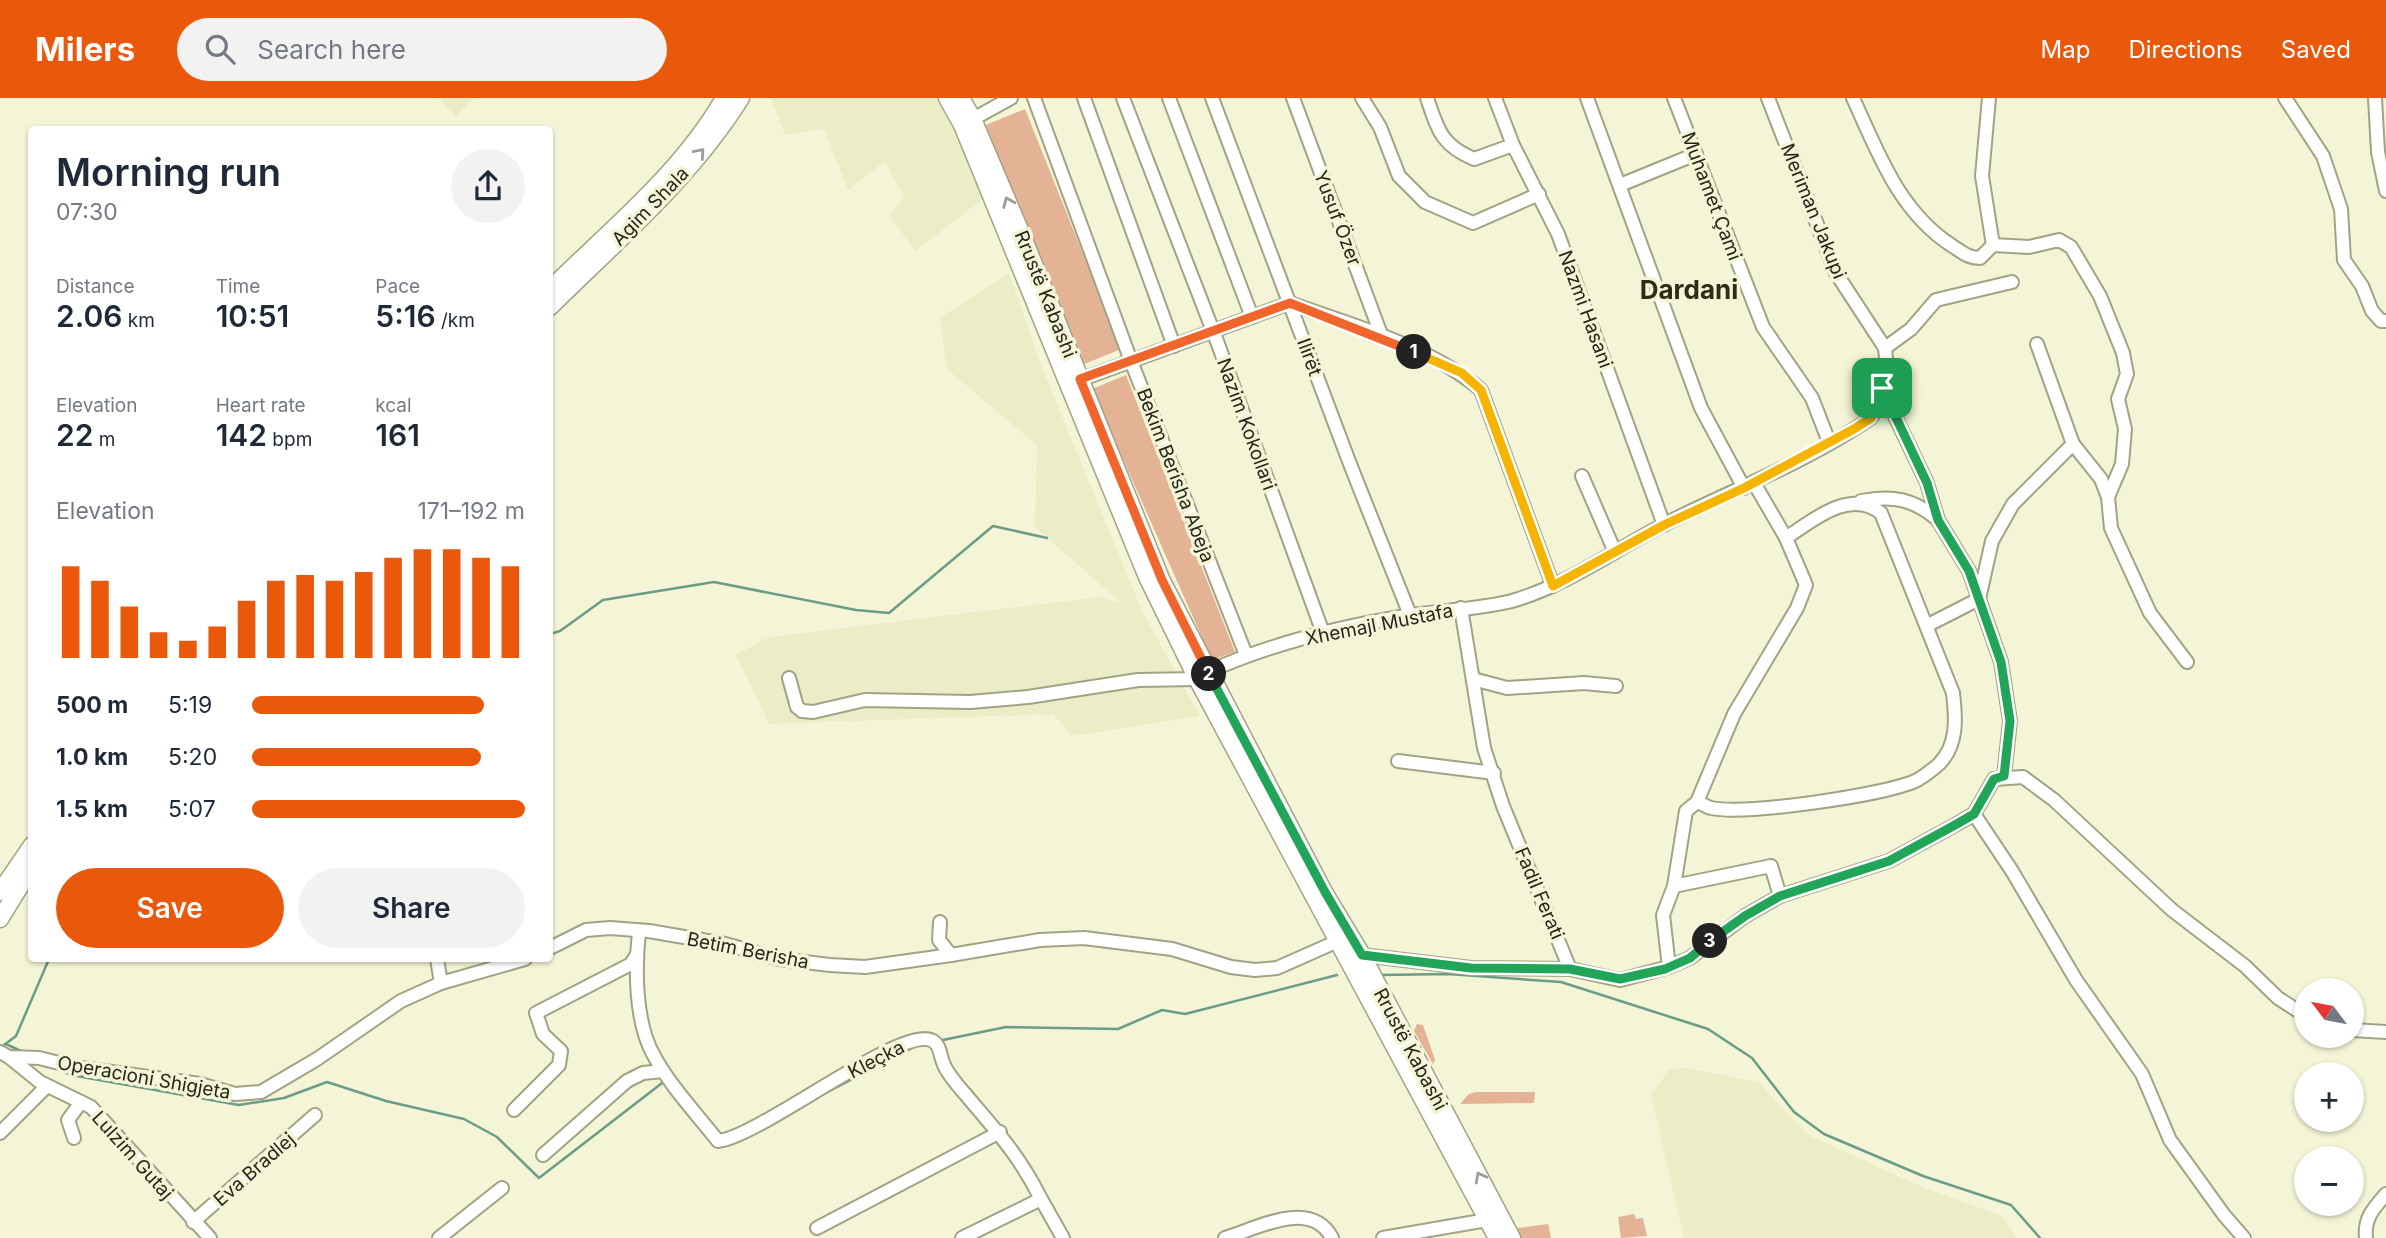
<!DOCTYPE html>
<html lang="en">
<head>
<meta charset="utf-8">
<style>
  :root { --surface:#fff; --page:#f2f2f3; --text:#1f2937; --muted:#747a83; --accent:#ea580c }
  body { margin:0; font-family:Inter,sans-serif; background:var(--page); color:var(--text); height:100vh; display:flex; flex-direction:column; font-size:26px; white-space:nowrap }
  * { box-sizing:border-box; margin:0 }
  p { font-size:23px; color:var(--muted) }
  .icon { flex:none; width:38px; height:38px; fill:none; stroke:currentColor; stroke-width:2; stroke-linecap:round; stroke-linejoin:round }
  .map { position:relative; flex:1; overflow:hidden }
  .sheet { position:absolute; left:28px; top:28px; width:525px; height:836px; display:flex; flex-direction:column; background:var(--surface); border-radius:7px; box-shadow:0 2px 5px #0004 }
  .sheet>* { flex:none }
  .needle { width:46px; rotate:302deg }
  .fabs { position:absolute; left:2294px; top:880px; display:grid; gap:14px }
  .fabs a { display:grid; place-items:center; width:70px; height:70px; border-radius:50%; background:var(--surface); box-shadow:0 2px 5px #0004; font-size:35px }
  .pin { position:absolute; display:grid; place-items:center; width:60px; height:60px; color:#fff; margin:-30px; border-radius:14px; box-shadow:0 4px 10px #0006 }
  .km { position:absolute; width:35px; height:35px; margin:-18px; border-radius:50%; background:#222; color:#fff; font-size:19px; line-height:35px; text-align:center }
  .round { display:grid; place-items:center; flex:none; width:74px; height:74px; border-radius:37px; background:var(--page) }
  .overview { display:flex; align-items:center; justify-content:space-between; height:119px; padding:0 28px }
  h1 { font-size:38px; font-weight:600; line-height:52px }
  .metrics { display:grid; grid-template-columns:repeat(3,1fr); gap:10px; height:119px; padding:7px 28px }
  .metrics div { display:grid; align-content:center }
  .metrics b { font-size:30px; font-weight:600 }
  .metrics small { font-size:19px; font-weight:400 }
  .metrics p { font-size:19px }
  .chart { height:196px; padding:14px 28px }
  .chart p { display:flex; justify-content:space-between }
  .chart svg { width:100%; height:126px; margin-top:7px; stroke:var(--accent); stroke-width:6 }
  .action { display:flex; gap:14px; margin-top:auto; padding:14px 28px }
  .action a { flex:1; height:80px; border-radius:42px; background:var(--accent); color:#fff; font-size:28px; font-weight:600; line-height:80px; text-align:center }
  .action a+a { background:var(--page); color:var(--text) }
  ul { padding:0 28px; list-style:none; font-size:23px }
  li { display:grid; grid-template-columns:112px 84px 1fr; align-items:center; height:52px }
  li i { height:18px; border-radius:9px; background:var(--accent) }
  header { display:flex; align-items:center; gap:42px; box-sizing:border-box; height:98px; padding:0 35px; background:var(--accent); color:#fff }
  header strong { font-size:33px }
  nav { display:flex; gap:38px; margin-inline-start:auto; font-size:24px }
  .search { width:490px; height:63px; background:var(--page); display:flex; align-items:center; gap:18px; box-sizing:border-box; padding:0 24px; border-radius:38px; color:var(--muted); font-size:26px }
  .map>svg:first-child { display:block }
  .built { fill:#ebedc6 }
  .green { fill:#e4b295 }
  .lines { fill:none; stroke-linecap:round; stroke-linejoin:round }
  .stream { stroke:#6b9c86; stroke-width:2.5 }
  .minor-casing { stroke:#a1a385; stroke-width:16 }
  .major-casing { stroke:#a1a385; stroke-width:19 }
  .minor { stroke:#fff; stroke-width:12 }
  .major { stroke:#fff; stroke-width:16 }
  .oneway { stroke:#9d9d98 }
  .split-1-casing { stroke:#fff; stroke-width:14 }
  .split-2-casing { stroke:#fff; stroke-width:14 }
  .split-3-casing { stroke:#fff; stroke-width:14 }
  .split-4-casing { stroke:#fff; stroke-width:14 }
  .split-1 { stroke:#f5b400; stroke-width:9 }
  .split-2 { stroke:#f0652b; stroke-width:9 }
  .split-3 { stroke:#22a559; stroke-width:9 }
  .split-4 { stroke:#22a559; stroke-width:9 }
  .labels { text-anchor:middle; stroke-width:7; stroke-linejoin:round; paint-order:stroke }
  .street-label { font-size:19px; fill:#26261b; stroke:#f4f5d6 }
  .district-label { font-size:26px; font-weight:bold; fill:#2c2d14; stroke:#f4f5d6 }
</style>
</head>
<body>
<header>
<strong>Milers</strong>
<div class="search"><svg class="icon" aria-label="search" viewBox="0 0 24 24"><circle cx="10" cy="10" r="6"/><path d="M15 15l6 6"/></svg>Search here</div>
<nav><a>Map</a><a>Directions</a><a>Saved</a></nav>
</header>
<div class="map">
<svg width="2386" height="1140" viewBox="0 0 2386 1140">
  <rect width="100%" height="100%" fill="#f4f5d6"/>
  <g class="built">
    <polygon points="439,0 474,0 456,18"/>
    <polygon points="771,0 941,0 962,33 984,100 915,153 890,118 904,99 885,63 848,92 824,30 785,37"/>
    <polygon points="1009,175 1041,267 1142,513 1200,618 1072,638 1053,616 769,626 736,557 769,539 1098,499 1123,506 1035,429 1037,347 947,271 940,220"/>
    <polygon points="1687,970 1758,984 1808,1037 1925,1090 2002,1118 2017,1140 1684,1140 1651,997 1669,972"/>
  </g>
  <g class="green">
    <polygon points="1025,11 1121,251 1082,267 986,27"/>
    <polygon points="1126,277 1235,554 1212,562 1092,291"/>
    <polygon points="1417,926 1423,927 1435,962 1433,966 1414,933"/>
    <polygon points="1476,994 1535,994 1534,1005 1460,1006 1469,996"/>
    <polygon points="1634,1116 1636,1121 1643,1120 1647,1138 1621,1140 1618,1119"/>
    <polygon points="1548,1126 1551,1140 1516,1140 1512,1131"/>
  </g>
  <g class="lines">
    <g class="stream">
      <polyline points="550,536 560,533 603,502 714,484 856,512 889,515 993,428 1047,440"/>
      <polyline points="1380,877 1448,876 1561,884 1708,931 1752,960 1794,1014 1824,1036 1923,1078 2011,1107 2040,1140"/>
      <polyline points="938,943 1006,929 1118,931 1162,912 1185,916 1337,877"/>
      <polyline points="6,946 23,954"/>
      <polyline points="0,950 16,938 49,861"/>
      <polyline points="58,971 71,977 239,1007 284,1000 327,984 386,1003 464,1021 497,1039 539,1080 666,982"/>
      <polyline points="818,999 914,949"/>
    </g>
    <g class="minor-casing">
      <g id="minor">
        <polyline points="1034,0 1131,263 1246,557"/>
        <polyline points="1084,0 1174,248"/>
        <polyline points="1123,0 1218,246 1323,535"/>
        <polyline points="1169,0 1252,219"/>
        <polyline points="1212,0 1350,366 1410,517"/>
        <polyline points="1293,0 1382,239"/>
        <polyline points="1362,0 1380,29 1399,78 1425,104 1473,125 1539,96"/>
        <path d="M1427 0C1438 32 1441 47 1474 61L1513 47"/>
        <polyline points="1495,0 1513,47 1558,136 1664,427"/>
        <polyline points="1587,0 1701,310 1744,390"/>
        <polyline points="1674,0 1763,229 1812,300 1829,344"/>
        <path d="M1853 0C1878 55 1899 113 1951 147 1962 154 1968 160 1980 160L1993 147 1982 78 1989 0"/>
        <polyline points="2285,0 2323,58 2341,111 2344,162 2362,188 2372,213 2381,223 2386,223"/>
        <polyline points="2375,0 2378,54 2386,93"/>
        <polyline points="973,21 1011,0"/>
        <polyline points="1620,87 1696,56"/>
        <polyline points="1993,147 2029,149 2059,142 2071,149 2100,198 2123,255 2127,276 2118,301 2125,331 2122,366 2108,399"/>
        <polyline points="2037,246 2073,346 2101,381 2108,399 2111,430 2150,515 2187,564"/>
        <polyline points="1885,250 1911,231 1936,202 2012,184"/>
        <path d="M1074 284 1290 205C1351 227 1432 249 1481 292L1553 488"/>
        <polyline points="1882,291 1927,385 1938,422 1969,473 1979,501 1928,527"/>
        <polyline points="1582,378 1615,454"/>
        <path d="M1861 403C1893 397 1914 401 1938 422"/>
        <polyline points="1461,510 1484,650 1503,708 1570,871 1620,882 1669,869 1690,860 1745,818 1780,798 1889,763 1955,727 1974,716 1994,681 2023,679 2054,702 2172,812 2245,868 2278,900 2306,918"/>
        <path d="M1208 574C1272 545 1342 528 1412 517 1445 512 1480 511 1512 503 1567 487 1613 453 1663 427 1732 392 1807 364 1871 320L1877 310 1887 271 1885 250 1836 175 1768 0"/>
        <polyline points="789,580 797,609 802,613 813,614 865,602 970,604 1028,599 1138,582 1197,581"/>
        <polyline points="1473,581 1507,590 1584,585 1616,588"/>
        <polyline points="1398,663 1494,675"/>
        <polyline points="2004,678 2010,623 2001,564 1979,501 1992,443 2013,406 2073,346"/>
        <path d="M1697 704C1702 705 1706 709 1711 710 1747 717 1877 698 1913 684 1921 681 1932 672 1939 666 1958 647 1956 620 1953 595L1881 415C1850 390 1813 422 1786 440"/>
        <polyline points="1974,716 2012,773 2076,882 2142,976 2170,1042 2224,1117 2244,1140"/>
        <polyline points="1674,788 1686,713 1697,704 1734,616 1797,510 1806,487 1786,440 1754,385"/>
        <polyline points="940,824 939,842 951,857 1040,842 1084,840 1172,851 1231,869 1255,872 1277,870 1338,843"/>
        <path d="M639 834C635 870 635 923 653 956 670 988 696 1015 718 1043 760 1039 903 925 933 943 941 948 940 959 944 967 949 978 958 988 966 997 997 1034 1019 1057 1041 1101"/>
        <polyline points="550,850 586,832 610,830 649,833 725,846 779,861 830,867 865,869 951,857"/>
        <polyline points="1362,857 1471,870 1570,871"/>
        <polyline points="437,861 441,885"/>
        <polyline points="1669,869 1663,817 1674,788 1771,768 1780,798"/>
        <polyline points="2352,932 2386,934"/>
        <polyline points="0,954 9,959 39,960 75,969 200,986 235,996 261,994 317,961 401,903 441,885 525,861"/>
        <polyline points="9,959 40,984 91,1009 210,1140"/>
        <polyline points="514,1012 559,967 561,953 543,936 536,915 631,866 636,858"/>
        <polyline points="0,1035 47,988"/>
        <polyline points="74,1040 68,1022 81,1004"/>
        <polyline points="543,1057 627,983 643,975 663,973"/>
        <polyline points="193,1124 315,1017"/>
        <polyline points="817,1130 1000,1034"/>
        <polyline points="439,1140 502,1090"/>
        <polyline points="962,1140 1041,1101 1063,1140"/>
        <path d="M1225 1140C1258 1130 1311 1100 1332 1140"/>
        <polyline points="1383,1140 1487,1122"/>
        <path d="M2366 1140C2364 1120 2373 1111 2386 1096"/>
      </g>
    </g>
    <g class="major-casing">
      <g id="major">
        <polyline points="947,0 962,27 1147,479 1197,581 1497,1140"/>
        <polyline points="961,0 973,21 1023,139 1162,483 1324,794 1362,857 1512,1140"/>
        <path d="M550 191C610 132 682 74 724 0"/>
        <path d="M550 209C617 143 691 80 741 0"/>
        <polyline points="0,794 32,747"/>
        <polyline points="0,821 32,769"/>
      </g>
    </g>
    <use href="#minor" class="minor"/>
    <use href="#major" class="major"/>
  </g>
  <defs><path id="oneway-chevron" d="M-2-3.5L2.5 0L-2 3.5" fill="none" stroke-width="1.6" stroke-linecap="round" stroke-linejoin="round" transform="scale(1.75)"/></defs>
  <g class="oneway">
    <use href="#oneway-chevron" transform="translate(700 55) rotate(-49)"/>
    <use href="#oneway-chevron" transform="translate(1008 104) rotate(-113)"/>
    <use href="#oneway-chevron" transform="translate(1480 1079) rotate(-118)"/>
  </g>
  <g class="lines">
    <g class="split-1-casing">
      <polyline id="split-1" points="1414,254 1462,275 1481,292 1553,488 1664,427 1744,390 1854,331 1871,320 1882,290"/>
    </g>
    <g class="split-2-casing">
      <polyline id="split-2" points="1209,576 1162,482 1080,281 1290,205 1414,254"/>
    </g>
    <g class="split-3-casing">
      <polyline id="split-3" points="1209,576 1325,794 1362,857 1471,870 1570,871 1620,881 1665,871 1690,860 1710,843"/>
    </g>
    <g class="split-4-casing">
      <polyline id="split-4" points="1710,843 1745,818 1780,798 1889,763 1955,727 1974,716 1994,681 2004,678 2010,623 2001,564 1969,473 1938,422 1927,385 1882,290"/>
    </g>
    <use href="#split-1" class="split-1"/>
    <use href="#split-2" class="split-2"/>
    <use href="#split-3" class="split-3"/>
    <use href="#split-4" class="split-4"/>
  </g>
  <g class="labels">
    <g class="street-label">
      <text transform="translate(1712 98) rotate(69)" y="7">Muhamet Çami</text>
      <text transform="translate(650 108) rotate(-46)" y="7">Agim Shala</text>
      <text transform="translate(1814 113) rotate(68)" y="7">Meriman Jakupi</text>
      <text transform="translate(1338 120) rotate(69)" y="7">Yusuf Özer</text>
      <text transform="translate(1046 196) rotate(68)" y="7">Rrustë Kabashi</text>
      <text transform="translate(1586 211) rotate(70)" y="7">Nazmi Hasani</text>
      <text transform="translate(1310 259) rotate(70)" y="7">Ilirët</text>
      <text transform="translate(1247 326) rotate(70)" y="7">Nazim Kokollari</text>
      <text transform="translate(1176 377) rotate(69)" y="7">Bekim Berisha Abeja</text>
      <text transform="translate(1379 526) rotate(-11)" y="7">Xhemajl Mustafa</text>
      <text transform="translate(1540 795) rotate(67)" y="7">Fadil Ferati</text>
      <text transform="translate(748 852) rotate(11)" y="7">Betim Berisha</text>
      <text transform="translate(1411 951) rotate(62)" y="7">Rrustë Kabashi</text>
      <text transform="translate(876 961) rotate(-27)" y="7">Kleçka</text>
      <text transform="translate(144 979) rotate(10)" y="7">Operacioni Shigjeta</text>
      <text transform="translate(133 1057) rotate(48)" y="7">Lulzim Gutaj</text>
      <text transform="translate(254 1071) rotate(-41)" y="7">Eva Bradlej</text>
    </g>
    <g class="district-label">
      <text x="1689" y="201">Dardani</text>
    </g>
  </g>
</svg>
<div class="fabs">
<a><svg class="needle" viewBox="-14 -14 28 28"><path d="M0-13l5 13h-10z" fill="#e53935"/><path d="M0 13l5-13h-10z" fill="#747a83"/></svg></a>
<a>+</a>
<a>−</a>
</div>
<div class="pin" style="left:1882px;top:290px;background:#1e9e55"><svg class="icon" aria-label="arrive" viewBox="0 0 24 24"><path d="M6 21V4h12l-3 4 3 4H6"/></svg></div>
<b class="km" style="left:1414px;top:254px">1</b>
<b class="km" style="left:1209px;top:576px">2</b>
<b class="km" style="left:1710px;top:843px">3</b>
<section class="sheet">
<div class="overview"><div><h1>Morning run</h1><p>07:30</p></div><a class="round"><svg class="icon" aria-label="share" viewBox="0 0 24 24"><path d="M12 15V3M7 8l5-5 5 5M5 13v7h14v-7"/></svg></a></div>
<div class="metrics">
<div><p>Distance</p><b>2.06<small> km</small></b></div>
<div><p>Time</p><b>10:51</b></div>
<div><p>Pace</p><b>5:16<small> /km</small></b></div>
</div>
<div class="metrics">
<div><p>Elevation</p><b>22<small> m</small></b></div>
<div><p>Heart rate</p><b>142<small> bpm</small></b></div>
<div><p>kcal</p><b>161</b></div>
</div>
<div class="chart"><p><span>Elevation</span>171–192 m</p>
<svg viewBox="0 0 160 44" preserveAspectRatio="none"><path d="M5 44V12M15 44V17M25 44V26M35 44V35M45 44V38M55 44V33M65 44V24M75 44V17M85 44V15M95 44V17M105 44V14M115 44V9M125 44V6M135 44V6M145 44V9M155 44V12"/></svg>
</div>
<ul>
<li><b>500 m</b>5:19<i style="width:85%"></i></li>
<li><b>1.0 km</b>5:20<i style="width:84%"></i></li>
<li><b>1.5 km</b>5:07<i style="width:100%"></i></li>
</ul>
<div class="action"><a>Save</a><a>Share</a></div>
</section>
</div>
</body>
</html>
